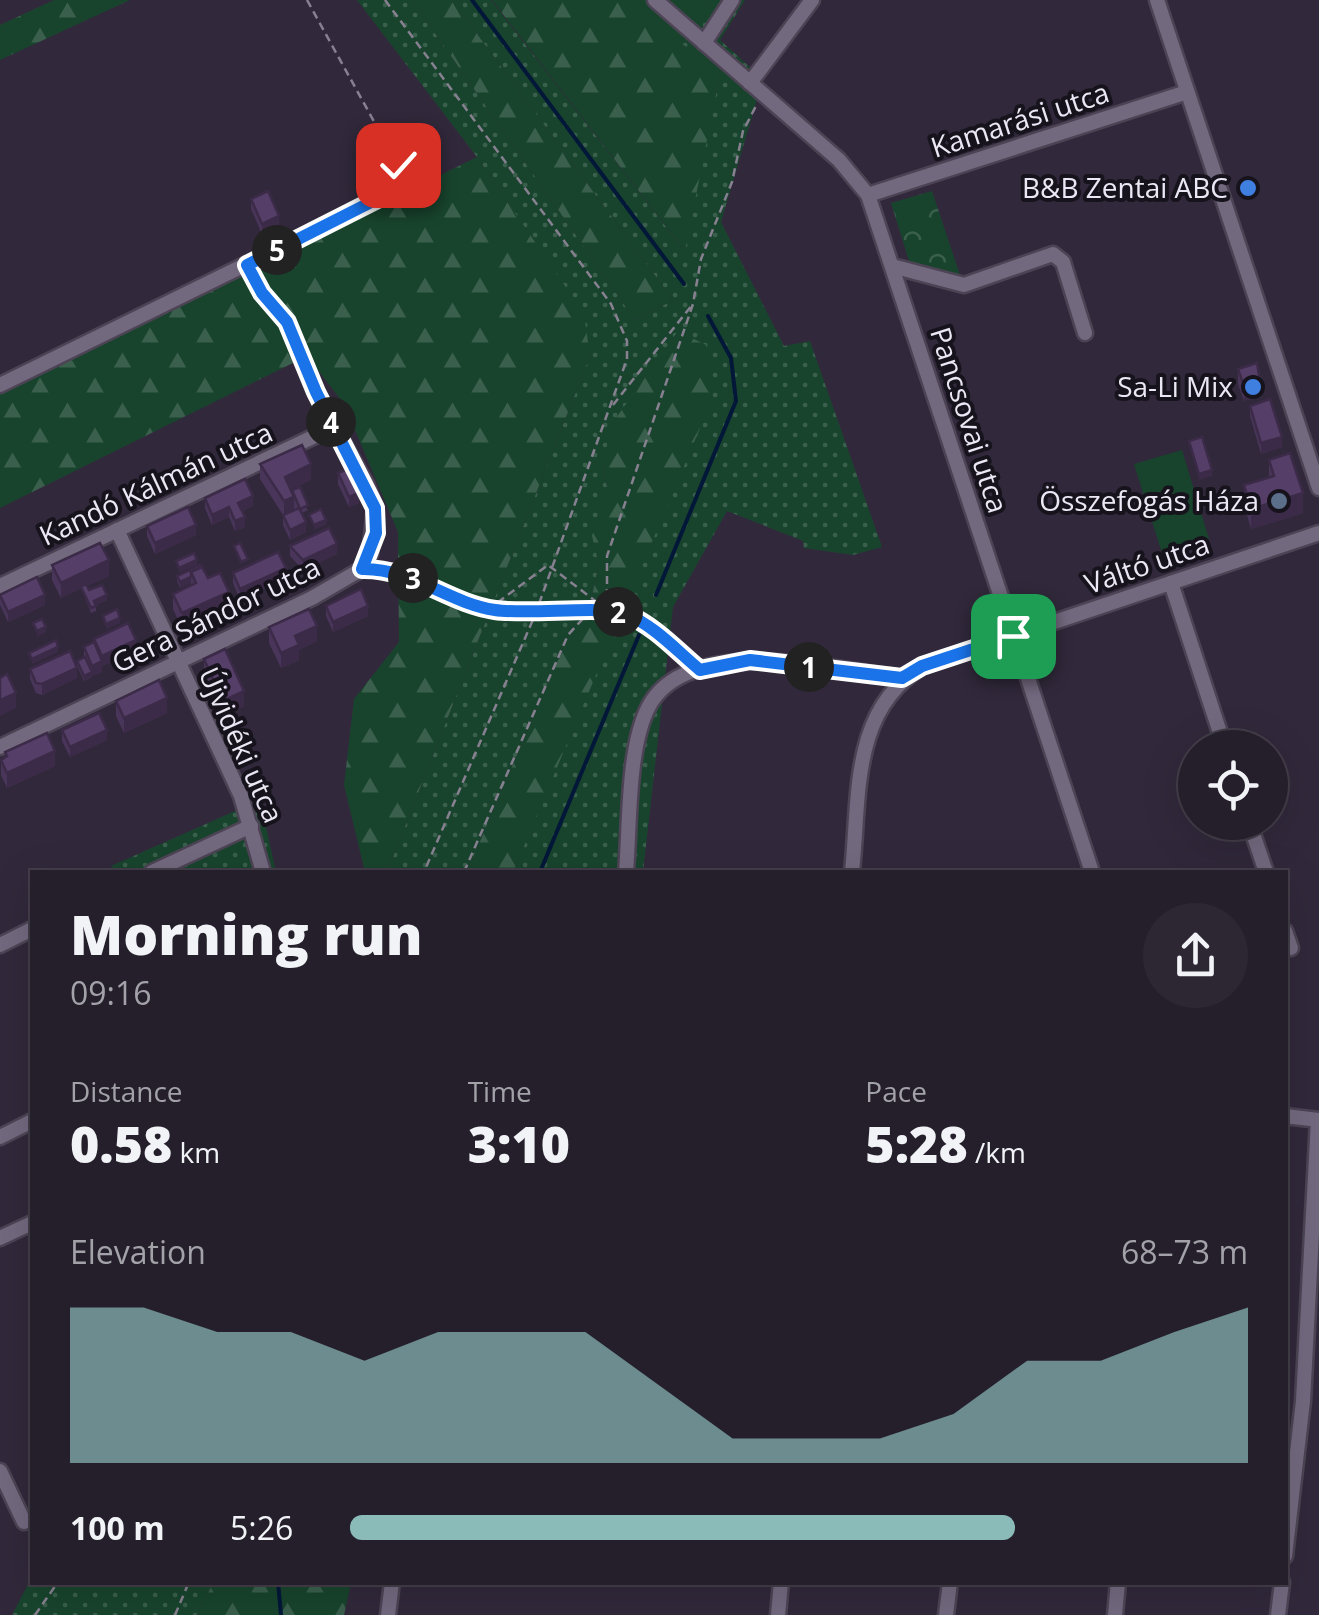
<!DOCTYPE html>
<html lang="en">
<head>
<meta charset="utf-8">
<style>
  :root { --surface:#251f2c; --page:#2d2734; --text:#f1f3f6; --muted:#a3a2a9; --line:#423d48; --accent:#8bbbb9 }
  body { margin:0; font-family:"Open Sans",sans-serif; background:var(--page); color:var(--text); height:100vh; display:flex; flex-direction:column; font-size:38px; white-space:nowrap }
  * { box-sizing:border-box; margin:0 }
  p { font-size:32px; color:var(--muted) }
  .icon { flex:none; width:55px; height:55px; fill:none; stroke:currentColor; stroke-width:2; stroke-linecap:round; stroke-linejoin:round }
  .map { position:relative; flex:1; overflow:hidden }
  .sheet { position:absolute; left:30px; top:870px; width:1258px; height:715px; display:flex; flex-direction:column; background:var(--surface); border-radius:0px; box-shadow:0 10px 40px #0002,0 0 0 2px var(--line) }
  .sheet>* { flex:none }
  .buttons { position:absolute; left:1178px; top:730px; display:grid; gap:20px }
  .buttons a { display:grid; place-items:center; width:110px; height:110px; border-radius:50%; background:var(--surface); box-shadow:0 10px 40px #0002,0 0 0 2px var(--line); font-size:50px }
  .pin { position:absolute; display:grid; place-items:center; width:85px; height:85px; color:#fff; margin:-42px; border-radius:20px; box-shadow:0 5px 15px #0006 }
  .km { position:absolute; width:50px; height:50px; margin:-25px; border-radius:50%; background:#222; color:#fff; font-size:28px; line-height:50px; text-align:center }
  .round { display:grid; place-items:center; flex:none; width:105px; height:105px; border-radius:52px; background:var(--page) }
  .headline { display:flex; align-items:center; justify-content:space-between; height:170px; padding:0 40px }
  h1 { font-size:55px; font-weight:800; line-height:75px }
  .figures { display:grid; grid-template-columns:repeat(3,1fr); gap:15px; height:170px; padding:10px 40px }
  .figures div { display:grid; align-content:center }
  .figures b { font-size:50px; font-weight:800 }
  .figures small { font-size:28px; font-weight:400 }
  .figures p { font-size:28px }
  .chart { height:280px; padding:20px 40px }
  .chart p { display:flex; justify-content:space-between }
  .chart svg { width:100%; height:180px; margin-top:10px; fill:var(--accent); opacity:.7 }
  ul { padding:0 40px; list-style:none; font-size:32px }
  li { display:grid; grid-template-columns:160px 120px 1fr; align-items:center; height:75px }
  li i { height:25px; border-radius:12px; background:var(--accent) }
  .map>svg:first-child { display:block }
  .grass { fill:url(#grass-dots) }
  .forest { fill:url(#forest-firs) }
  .park { fill:url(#park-crowns) }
  .pitch { fill:#18442d }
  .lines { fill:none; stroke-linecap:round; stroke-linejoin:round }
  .stream { stroke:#031739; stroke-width:4 }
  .minor-casing { stroke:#4c4454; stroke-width:19 }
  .path { stroke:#878090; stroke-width:2.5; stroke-dasharray:8 5; stroke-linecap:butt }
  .minor { stroke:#73697f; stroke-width:14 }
  .wall { fill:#493559 }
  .shaded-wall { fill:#3c2b48 }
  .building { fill:#553e67; stroke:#3c2b48; stroke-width:2.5 }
  .route-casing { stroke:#fff; stroke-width:20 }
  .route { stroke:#1a73e8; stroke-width:12 }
  .shop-dot { fill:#3f7fe0; stroke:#17131c; stroke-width:4 }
  .service-dot { fill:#5c6f8a; stroke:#17131c; stroke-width:4 }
  .labels { text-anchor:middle; stroke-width:8; stroke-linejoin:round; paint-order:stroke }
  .street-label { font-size:28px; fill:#ece7f4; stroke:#17131c }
  .poi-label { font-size:28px; fill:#ece7f4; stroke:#17131c; text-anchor:end }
</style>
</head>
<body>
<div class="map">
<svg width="1319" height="1615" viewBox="0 0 1319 1615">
  <defs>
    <pattern id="grass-dots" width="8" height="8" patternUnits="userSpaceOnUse" patternTransform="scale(2.5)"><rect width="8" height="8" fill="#18442d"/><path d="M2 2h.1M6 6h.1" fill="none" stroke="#3a5f4c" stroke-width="1.8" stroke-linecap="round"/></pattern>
    <pattern id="forest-firs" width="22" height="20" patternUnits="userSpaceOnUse" patternTransform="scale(2.5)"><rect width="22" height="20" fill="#18442d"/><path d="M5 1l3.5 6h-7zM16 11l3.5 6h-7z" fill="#3a5f4c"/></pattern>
    <pattern id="park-crowns" width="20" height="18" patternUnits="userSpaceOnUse" patternTransform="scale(2.5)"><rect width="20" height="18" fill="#18442d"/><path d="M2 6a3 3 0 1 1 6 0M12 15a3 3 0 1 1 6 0" fill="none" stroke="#3a5f4c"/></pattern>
  </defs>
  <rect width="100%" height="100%" fill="#31293b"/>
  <g class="grass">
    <polygon points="357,0 412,0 635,320 673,300 452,0 491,0 684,250 721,69 681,44 711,0 745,0 720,40 763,79 721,222 784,346 810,341 882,547 853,555 804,548 803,541 727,511 673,607 643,872 513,872 714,386 602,461 607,486 593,536 599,564 590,604 574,622 467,872 387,872 590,356 583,314 477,157"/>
    <polygon points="260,800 276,872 115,872 111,866"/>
    <polygon points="32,1577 32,1582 213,1583 197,1615 12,1615"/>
  </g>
  <g class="forest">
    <polygon points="54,0 130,0 0,60 0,25"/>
    <polygon points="412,0 452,0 673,300 635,320"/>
    <polygon points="492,0 711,0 682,44 721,69 685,251"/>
    <polygon points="477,157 584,314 590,356 387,872 365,872 344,785 354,699 399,642 398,532 344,404 307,356 0,508 0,392"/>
    <polygon points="678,331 706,345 714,386 708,409 513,872 467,872 574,622 590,604 599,565 592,536 607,486 602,461 616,418"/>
    <polygon points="213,1583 213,1582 351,1583 344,1615 197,1615"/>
  </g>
  <polygon class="park" points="932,191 961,278 910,264 891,203"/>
  <polygon class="pitch" points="1182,450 1209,539 1162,553 1134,464"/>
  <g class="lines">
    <g class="stream">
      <polyline points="472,0 684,284"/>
      <polyline points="656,595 736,401 731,358 708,316"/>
      <polyline points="540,872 639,635"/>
      <polyline points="278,1582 281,1615"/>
    </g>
    <g class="minor-casing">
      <g id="minor">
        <polyline points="655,0 839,160 868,195 1092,872"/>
        <polyline points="1157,0 1319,488"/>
        <polyline points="704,43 732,0"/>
        <polyline points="750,83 812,0"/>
        <polyline points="868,195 1187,92"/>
        <polyline points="892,266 964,285 1053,254 1063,262 1085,333"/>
        <polyline points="0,385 310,233"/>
        <polyline points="117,530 241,796 263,872"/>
        <polyline points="1171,583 1225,748"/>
        <polyline points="0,586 334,427"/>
        <polyline points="0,747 312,598 362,569 370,554 375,508 366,484 315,392 287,322 262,293 247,265"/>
        <polyline points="1249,822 1266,872"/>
        <polyline points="152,872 251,826"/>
        <path d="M626 872C630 826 627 747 649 706 689 633 837 670 902 678"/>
        <path d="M852 872C860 797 850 710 923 666L1319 533"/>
        <polyline points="1285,931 1291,948"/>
        <polyline points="0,945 32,929"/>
        <polyline points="1285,1116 1319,1120"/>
        <polyline points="0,1137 32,1121"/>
        <polyline points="0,1238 32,1223"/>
        <polyline points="0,1471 24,1522"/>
        <polyline points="1285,1556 1303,1401 1318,1120"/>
        <polyline points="388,1615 392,1582"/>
        <polyline points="778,1615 781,1582"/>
        <polyline points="946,1615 950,1582"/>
        <polyline points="1115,1615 1118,1582"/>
        <polyline points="1278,1615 1282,1582"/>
      </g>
    </g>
    <g class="path">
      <polyline points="307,0 398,165 402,181 393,191 321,227"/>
      <polyline points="385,0 611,304 627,341 627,359 535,615 424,872"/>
      <polyline points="613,405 692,305"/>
      <polyline points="377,569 403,574 489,609 548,565 606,609"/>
      <polyline points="490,610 535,615 587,612"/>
      <polyline points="607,610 607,556 693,304 701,259 732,182 743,131 756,106"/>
      <path d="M464 872 568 635 589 612C633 606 656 634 688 660"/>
      <polyline points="35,1615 58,1582"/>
      <polyline points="175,1615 189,1582"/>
    </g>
    <use href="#minor" class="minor"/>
  </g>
  <g class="wall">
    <polygon points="251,199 279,227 262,234 251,209"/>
    <polygon points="1238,369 1260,396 1244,401 1238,384"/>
    <polygon points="1250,406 1282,447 1261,454 1250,416"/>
    <polygon points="1269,460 1303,513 1251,529 1244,505 1244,485 1269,477"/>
    <polygon points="260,464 311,480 290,489 308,510 302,513 306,532 290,540 283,525 283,515 260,479"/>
    <polygon points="338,473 359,503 349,507 338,484"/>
    <polygon points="205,498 253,506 242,511 245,527 235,531 229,517 212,525 205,508"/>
    <polygon points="147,526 196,535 155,554 147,536"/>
    <polygon points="290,546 337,554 303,570 290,556"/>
    <polygon points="52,565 109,576 87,586 89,590 107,600 96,605 96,611 91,613 81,588 61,598 52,580"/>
    <polygon points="200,565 229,607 182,628 173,609 173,594 191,586 191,583 180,588 177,581 177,576"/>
    <polygon points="233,573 286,578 240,600 233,583"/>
    <polygon points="0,595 45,605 8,622 0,605"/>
    <polygon points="326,606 368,616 333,632 326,616"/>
    <polygon points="269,627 317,641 299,650 299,660 281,668 269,643"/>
    <polygon points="94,639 136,651 102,666 102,672 92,676 92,675 92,677 84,681 77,666 77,661 84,658 84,647 94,644"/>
    <polygon points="204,659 244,706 223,716 204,674"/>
    <polygon points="30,669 77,678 42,695 36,693 30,679"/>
    <polygon points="116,701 167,713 124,733 116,716"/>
    <polygon points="62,730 107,740 70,757 62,741"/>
    <polygon points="5,752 55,766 7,788 1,775 1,760 5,757"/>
  </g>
  <g class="shaded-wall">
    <polygon points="279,216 279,227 262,234 262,224"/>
    <polygon points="1260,381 1260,396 1244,401 1244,386"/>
    <polygon points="1282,437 1282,447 1261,454 1261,443"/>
    <polygon points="311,464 311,480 285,492 285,477"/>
    <polygon points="1212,470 1212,476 1199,480 1199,474"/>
    <polygon points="359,493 359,503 349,507 349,497"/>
    <polygon points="1303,493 1303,513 1251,529 1251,509"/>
    <polygon points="253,496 253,506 238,513 238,503"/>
    <polygon points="294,497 294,512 284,516 284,501"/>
    <polygon points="229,507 229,517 212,525 212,515"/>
    <polygon points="245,517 245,527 235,531 235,521"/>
    <polygon points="326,520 326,525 314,530 314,525"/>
    <polygon points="306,522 306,532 290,540 290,530"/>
    <polygon points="196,525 196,535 155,554 155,543"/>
    <polygon points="337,544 337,554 303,570 303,560"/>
    <polygon points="109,560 109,576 61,598 61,583"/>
    <polygon points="197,560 197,565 179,573 179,568"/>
    <polygon points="286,568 286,578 240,600 240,589"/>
    <polygon points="191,577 191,583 180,588 180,582"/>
    <polygon points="229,592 229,607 182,628 182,613"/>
    <polygon points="45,595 45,605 8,622 8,612"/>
    <polygon points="107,595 107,600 94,606 94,601"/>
    <polygon points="368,606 368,616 333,632 333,622"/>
    <polygon points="120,618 120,623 106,629 106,624"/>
    <polygon points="317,626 317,641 299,650 299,660 281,668 281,653 295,636"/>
    <polygon points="46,627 46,632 37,637 37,631"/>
    <polygon points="136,640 136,651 102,666 102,672 92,676 92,666 102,661 102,656"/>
    <polygon points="58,647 58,652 32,664 32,659"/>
    <polygon points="77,668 77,678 42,695 42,684"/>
    <polygon points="92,672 92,677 84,681 84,676"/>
    <polygon points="244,691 244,706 223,716 223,701"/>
    <polygon points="16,693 16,708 0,716 0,700"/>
    <polygon points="167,698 167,713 124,733 124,718"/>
    <polygon points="107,730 107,740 70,757 70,747"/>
    <polygon points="55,751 55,766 7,788 7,773"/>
  </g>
  <g class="building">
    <polygon points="268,191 279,216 262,224 251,199"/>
    <polygon points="1257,363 1260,381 1244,386 1238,369"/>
    <polygon points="1270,399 1282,437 1261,443 1250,406"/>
    <polygon points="1202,437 1212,470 1199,474 1189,441"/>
    <polygon points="302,445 311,464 285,477 294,497 284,501 260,464"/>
    <polygon points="1290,453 1303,493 1251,509 1244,485 1274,476 1269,460"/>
    <polygon points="348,469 359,493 349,497 338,473"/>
    <polygon points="245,479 253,496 238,503 245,517 235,521 229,507 212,515 205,498"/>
    <polygon points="300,487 308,505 300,509 292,490"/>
    <polygon points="188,507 196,525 155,543 147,526"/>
    <polygon points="299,508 306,522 290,530 283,515"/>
    <polygon points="321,509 326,520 314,525 309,515"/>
    <polygon points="329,528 337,544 303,560 290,546"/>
    <polygon points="100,543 109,560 61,583 52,565"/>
    <polygon points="240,543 248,559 241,562 234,546"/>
    <polygon points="278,552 286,568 240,589 233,573"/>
    <polygon points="194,553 197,560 179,568 176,561"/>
    <polygon points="200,565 201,567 191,572 191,577 180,582 177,576"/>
    <polygon points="202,567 208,578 220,573 229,592 182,613 173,594 196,583 191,572"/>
    <polygon points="37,577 45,595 8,612 0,595"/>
    <polygon points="86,584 89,590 102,585 107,595 94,601 96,606 91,608 81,587"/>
    <polygon points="361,589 368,606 333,622 326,606"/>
    <polygon points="117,609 120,618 106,624 103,616"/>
    <polygon points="309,609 317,626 295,636 299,645 281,653 269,627"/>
    <polygon points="42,619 46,627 37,631 33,623"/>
    <polygon points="128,623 136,640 102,656 94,639"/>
    <polygon points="56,640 58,647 32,659 29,653"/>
    <polygon points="94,642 102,661 92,666 84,647"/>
    <polygon points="225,649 244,691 223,701 204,659"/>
    <polygon points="70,651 77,668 42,684 36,683 30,669"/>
    <polygon points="85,657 92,672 84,676 77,661"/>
    <polygon points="7,674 16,693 0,700 0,678"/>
    <polygon points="159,680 167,698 124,718 116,701"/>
    <polygon points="99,713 107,730 70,747 62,730"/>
    <polygon points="47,733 55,751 7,773 1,760 7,756 5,752"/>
  </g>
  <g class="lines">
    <g class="route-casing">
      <path id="route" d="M398 165 402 181 393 191 247 265 262 293 287 322 316 392 375 508 376 533 362 569C412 568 448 603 495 610 528 615 606 605 626 614 655 626 677 651 700 670L750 660 902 678 922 666 1013 636"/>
    </g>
    <use href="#route" class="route"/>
  </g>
  <g class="shop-dot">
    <circle cx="1248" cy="188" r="10"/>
    <circle cx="1253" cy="387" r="10"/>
  </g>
  <circle class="service-dot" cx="1279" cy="501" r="10"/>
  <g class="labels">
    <g class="street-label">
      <text transform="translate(1020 120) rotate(-18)" y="10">Kamarási utca</text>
      <text transform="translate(969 420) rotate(72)" y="10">Pancsovai utca</text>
      <text transform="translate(156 484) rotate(-25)" y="10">Kandó Kálmán utca</text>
      <text transform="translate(1147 564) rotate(-19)" y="10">Váltó utca</text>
      <text transform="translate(216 615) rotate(-26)" y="10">Gera Sándor utca</text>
      <text transform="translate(241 745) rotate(66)" y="10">Újvidéki utca</text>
    </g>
    <g class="poi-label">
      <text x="1228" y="198">B&amp;B Zentai ABC</text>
      <text x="1233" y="397">Sa-Li Mix</text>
      <text x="1259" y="511">Összefogás Háza</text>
    </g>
  </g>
</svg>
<div class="buttons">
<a><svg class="icon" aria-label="locate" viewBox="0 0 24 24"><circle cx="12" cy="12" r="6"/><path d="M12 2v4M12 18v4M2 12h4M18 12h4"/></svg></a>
</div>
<div class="pin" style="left:1013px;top:636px;background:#1e9e55"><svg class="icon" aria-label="arrive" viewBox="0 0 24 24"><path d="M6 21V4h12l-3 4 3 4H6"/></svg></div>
<div class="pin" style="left:398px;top:165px;background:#d93025"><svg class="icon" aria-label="check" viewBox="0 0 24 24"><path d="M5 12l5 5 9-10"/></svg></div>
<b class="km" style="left:809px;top:667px">1</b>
<b class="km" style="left:618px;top:612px">2</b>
<b class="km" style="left:413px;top:578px">3</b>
<b class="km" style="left:331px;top:422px">4</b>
<b class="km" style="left:277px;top:250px">5</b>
<section class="sheet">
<div class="headline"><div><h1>Morning run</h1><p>09:16</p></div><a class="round"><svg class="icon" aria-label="share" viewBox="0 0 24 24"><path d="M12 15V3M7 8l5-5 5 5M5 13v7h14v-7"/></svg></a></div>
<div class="figures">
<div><p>Distance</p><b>0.58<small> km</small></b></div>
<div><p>Time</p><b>3:10</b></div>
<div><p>Pace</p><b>5:28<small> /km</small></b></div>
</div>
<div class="chart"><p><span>Elevation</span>68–73 m</p>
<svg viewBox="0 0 160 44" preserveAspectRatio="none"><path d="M0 44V6L10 6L20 12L30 12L40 19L50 12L60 12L70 12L80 25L90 38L100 38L110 38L120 32L130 19L140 19L150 12L160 6V44z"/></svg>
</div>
<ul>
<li><b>100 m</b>5:26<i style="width:74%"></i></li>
</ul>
</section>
</div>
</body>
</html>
